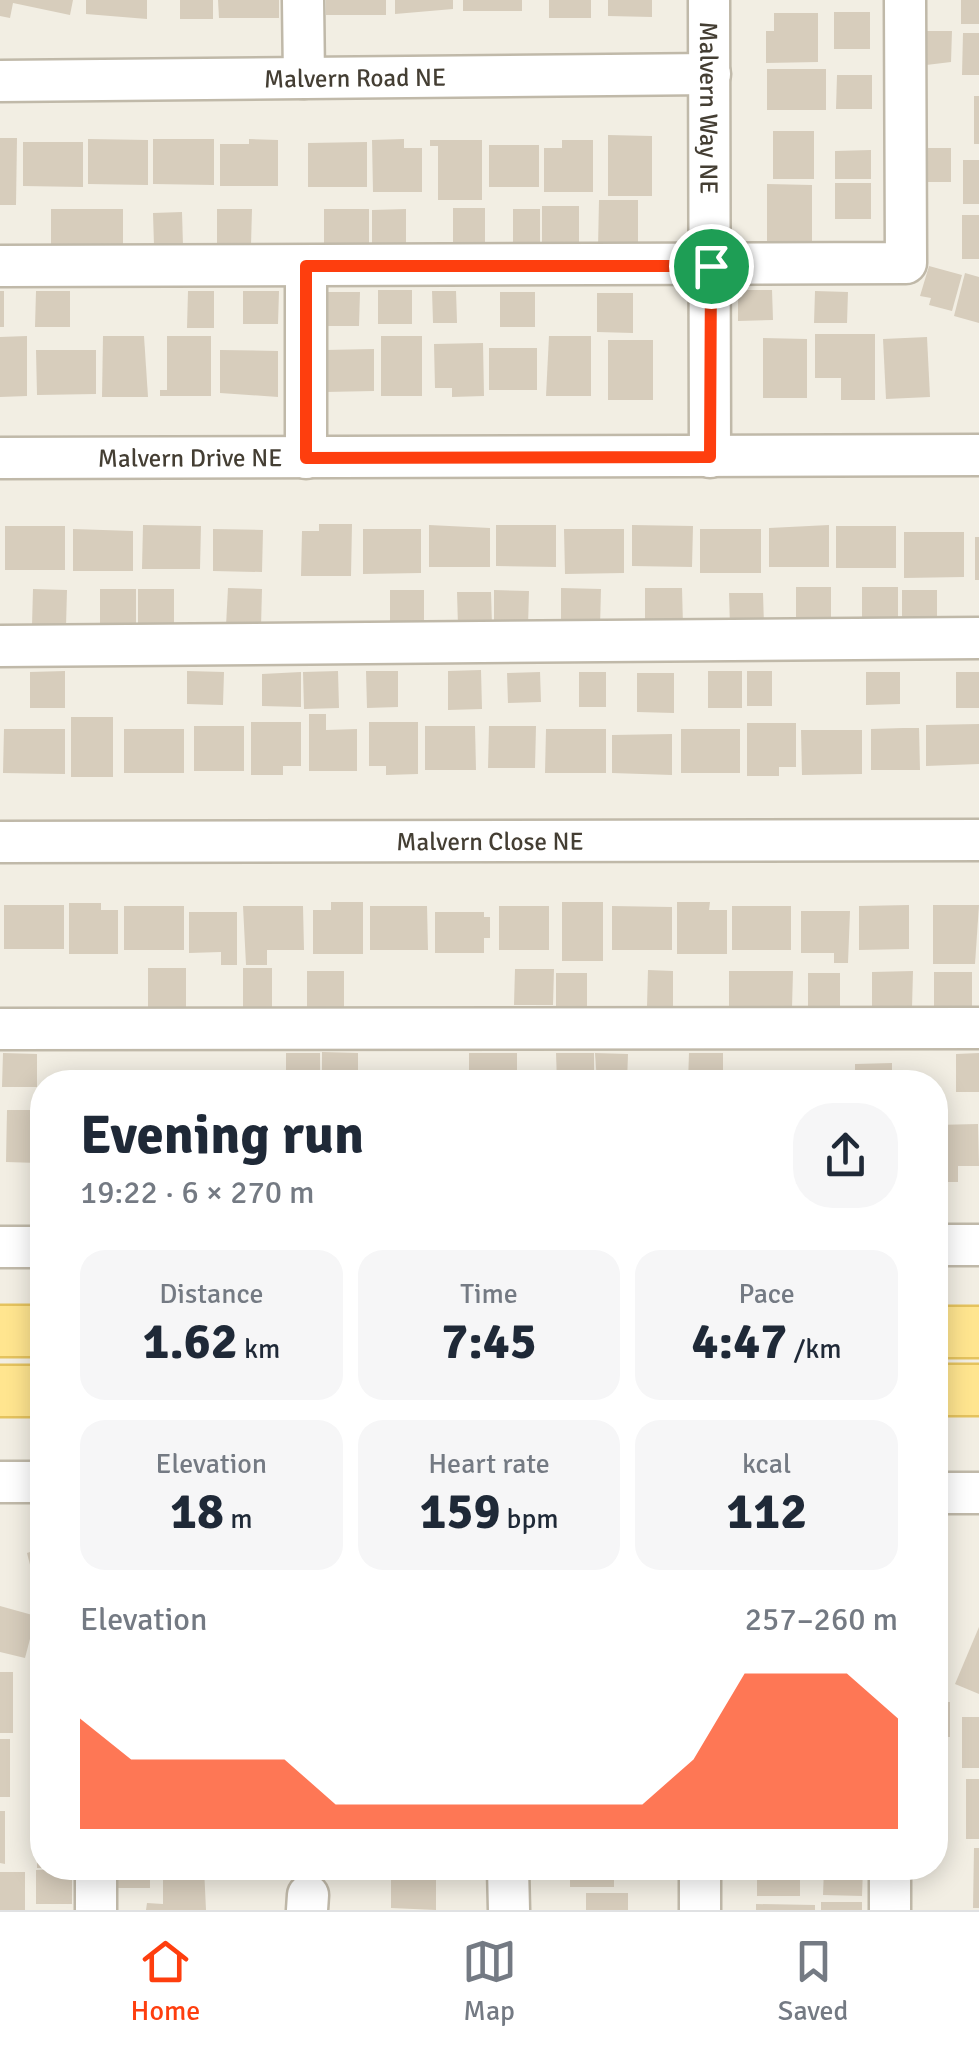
<!DOCTYPE html>
<html lang="en">
<head>
<meta charset="utf-8">
<style>
  :root { --surface:#fff; --page:#f6f6f7; --text:#1f2937; --muted:#747a83; --line:#e0e1e3; --accent:#fe3e0e }
  body { margin:0; font-family:Signika,sans-serif; background:var(--page); color:var(--text); height:100vh; display:flex; flex-direction:column; font-size:38px; white-space:nowrap }
  * { box-sizing:border-box; margin:0 }
  p { font-size:32px; color:var(--muted) }
  .icon { flex:none; width:55px; height:55px; fill:none; stroke:currentColor; stroke-width:2; stroke-linecap:round; stroke-linejoin:round }
  .map { position:relative; flex:1; overflow:hidden }
  .panel { position:absolute; left:30px; top:1070px; width:918px; height:810px; display:flex; flex-direction:column; background:var(--surface); border-radius:40px; box-shadow:0 5px 25px #0003 }
  .panel>* { flex:none }
  .pin { position:absolute; display:grid; place-items:center; width:85px; height:85px; color:#fff; margin:-42px; border:5px solid #fff; border-radius:50%; box-shadow:0 2px 10px #0007 }
  .round { display:grid; place-items:center; flex:none; width:105px; height:105px; border-radius:40px; background:var(--page) }
  .summary { display:flex; align-items:center; justify-content:space-between; height:170px; padding:0 50px }
  h1 { font-size:55px; font-weight:800; line-height:75px }
  .figures { display:grid; grid-template-columns:repeat(3,1fr); gap:15px; height:170px; padding:10px 50px }
  .figures div { display:grid; align-content:center; border-radius:25px; background:var(--page); text-align:center }
  .figures b { font-size:50px; font-weight:800 }
  .figures small { font-size:28px; font-weight:400 }
  .figures p { font-size:28px }
  .chart { height:280px; padding:20px 50px }
  .chart p { display:flex; justify-content:space-between }
  .chart svg { width:100%; height:180px; margin-top:10px; fill:var(--accent); opacity:.7 }
  .tab-bar { display:flex; justify-content:space-around; align-items:center; height:140px; border-top:2px solid var(--line); background:var(--surface); font-size:28px; color:var(--muted) }
  .tab-bar a { display:grid; justify-items:center; gap:5px }
  .tab-bar .active { color:var(--accent) }
  .map>svg:first-child { display:block }
  .building { fill:#d7cdbc }
  .lines { fill:none; stroke-linecap:round; stroke-linejoin:round }
  .minor-casing { stroke:#c0b9a9; stroke-width:45 }
  .major-casing { stroke:#e5c35e; stroke-width:55 }
  .minor { stroke:#fff; stroke-width:40 }
  .major { stroke:#ffe58f; stroke-width:50 }
  .route-casing { stroke:#fff; stroke-width:20 }
  .route { stroke:#fe3e0e; stroke-width:12 }
  .labels { text-anchor:middle; stroke-width:9; stroke-linejoin:round; paint-order:stroke }
  .street-label { font-size:25px; fill:#443e33; stroke:#fff }
</style>
</head>
<body>
<div class="map">
<svg width="979" height="1910" viewBox="0 0 979 1910">
  <rect width="100%" height="100%" fill="#f2eee3"/>
  <g class="building">
    <polygon points="0,0 73,0 70,15 13,3 10,18 0,16"/>
    <polygon points="86,0 147,0 147,19 86,14"/>
    <rect x="180" y="0" width="33" height="19"/>
    <polygon points="218,0 279,0 279,18 219,18"/>
    <rect x="326" y="0" width="60" height="15"/>
    <polygon points="395,0 453,0 453,9 395,14"/>
    <rect x="463" y="0" width="59" height="11"/>
    <rect x="549" y="0" width="42" height="18"/>
    <polygon points="608,0 652,0 652,17 608,16"/>
    <rect x="961" y="0" width="18" height="24"/>
    <rect x="834" y="12" width="36" height="37"/>
    <polygon points="774,13 818,13 818,62 766,63 766,31 774,31"/>
    <polygon points="916,31 952,31 951,62 918,66"/>
    <polygon points="963,33 979,33 979,75 962,75"/>
    <rect x="767" y="69" width="59" height="41"/>
    <polygon points="837,75 872,75 872,109 836,109"/>
    <rect x="974" y="96" width="5" height="48"/>
    <rect x="773" y="131" width="41" height="48"/>
    <polygon points="608,135 652,136 652,196 608,196"/>
    <polygon points="0,138 17,138 16,205 0,205"/>
    <polygon points="88,139 148,140 148,185 88,184"/>
    <polygon points="153,139 214,139 214,185 153,184"/>
    <polygon points="249,139 278,140 278,186 220,186 220,144 249,144"/>
    <polygon points="404,139 404,148 422,148 422,192 373,192 372,140"/>
    <polygon points="430,140 482,140 482,200 438,200 438,146 430,146"/>
    <polygon points="562,140 593,140 593,192 544,192 544,148 562,148"/>
    <polygon points="23,142 83,142 83,187 23,186"/>
    <polygon points="367,142 367,187 308,187 308,143"/>
    <rect x="489" y="145" width="50" height="42"/>
    <rect x="915" y="148" width="36" height="34"/>
    <polygon points="871,150 871,179 835,179 835,151"/>
    <rect x="963" y="160" width="16" height="44"/>
    <rect x="835" y="183" width="36" height="36"/>
    <polygon points="767,184 812,185 812,245 767,245"/>
    <polygon points="599,200 638,200 638,248 598,248"/>
    <polygon points="542,206 579,206 579,245 542,244"/>
    <polygon points="453,208 485,208 485,244 453,245"/>
    <rect x="51" y="209" width="72" height="36"/>
    <polygon points="217,209 252,209 251,245 217,245"/>
    <rect x="324" y="209" width="45" height="35"/>
    <polygon points="406,209 406,246 372,246 372,210"/>
    <rect x="513" y="209" width="27" height="36"/>
    <polygon points="182,212 183,246 154,246 153,213"/>
    <rect x="962" y="215" width="17" height="44"/>
    <polygon points="929,266 962,275 952,311 929,305 931,298 920,296"/>
    <polygon points="965,273 979,277 979,323 954,316"/>
    <rect x="378" y="290" width="34" height="34"/>
    <polygon points="738,290 772,290 773,320 738,321"/>
    <rect x="0" y="291" width="4" height="36"/>
    <polygon points="36,291 70,291 70,327 35,327"/>
    <polygon points="188,291 214,291 214,328 187,328"/>
    <polygon points="243,291 279,291 278,324 243,324"/>
    <polygon points="432,291 456,291 457,323 433,323"/>
    <polygon points="815,291 848,292 847,323 814,323"/>
    <polygon points="324,292 360,292 359,326 324,326"/>
    <rect x="500" y="292" width="35" height="35"/>
    <polygon points="597,293 633,293 633,333 597,332"/>
    <polygon points="815,334 875,334 875,400 841,400 841,378 815,378"/>
    <polygon points="27,336 27,396 0,397 0,337"/>
    <polygon points="103,336 144,336 148,397 102,397"/>
    <polygon points="167,336 211,336 211,396 160,396 160,390 167,390"/>
    <rect x="381" y="336" width="41" height="60"/>
    <polygon points="549,336 591,336 591,396 546,396"/>
    <polygon points="927,337 930,397 886,399 883,339"/>
    <polygon points="763,338 807,339 807,398 763,398"/>
    <rect x="608" y="340" width="45" height="60"/>
    <polygon points="483,343 484,396 452,397 452,388 435,388 434,344"/>
    <rect x="489" y="348" width="48" height="42"/>
    <polygon points="374,349 374,391 325,392 325,350"/>
    <polygon points="36,350 96,350 96,394 37,395"/>
    <polygon points="220,350 278,351 278,397 220,393"/>
    <polygon points="319,524 352,524 351,576 301,576 302,531 319,531"/>
    <polygon points="143,525 201,526 200,569 142,569"/>
    <polygon points="429,525 490,528 490,567 429,567"/>
    <polygon points="496,525 556,525 556,567 496,566"/>
    <polygon points="632,525 693,526 692,567 632,566"/>
    <polygon points="829,525 829,567 769,567 769,528"/>
    <rect x="5" y="526" width="60" height="44"/>
    <rect x="836" y="526" width="60" height="42"/>
    <polygon points="73,529 133,531 133,571 73,571"/>
    <polygon points="213,529 263,530 262,572 213,571"/>
    <polygon points="363,529 421,529 421,573 363,574"/>
    <polygon points="564,529 624,529 624,573 565,574"/>
    <rect x="700" y="529" width="61" height="44"/>
    <polygon points="904,532 964,532 964,577 904,578"/>
    <rect x="975" y="537" width="4" height="43"/>
    <rect x="796" y="587" width="35" height="40"/>
    <rect x="862" y="587" width="36" height="38"/>
    <polygon points="228,588 262,589 261,627 226,626"/>
    <polygon points="561,588 601,589 600,627 561,626"/>
    <polygon points="645,588 682,588 683,626 645,627"/>
    <polygon points="33,589 67,590 66,627 32,626"/>
    <rect x="100" y="589" width="36" height="38"/>
    <rect x="138" y="589" width="36" height="38"/>
    <rect x="390" y="590" width="34" height="37"/>
    <polygon points="494,590 529,591 528,627 494,627"/>
    <rect x="902" y="590" width="35" height="36"/>
    <polygon points="457,592 491,592 492,626 458,626"/>
    <polygon points="729,593 763,593 764,626 730,627"/>
    <polygon points="481,670 482,709 448,710 448,671"/>
    <polygon points="65,671 65,708 30,708 30,672"/>
    <polygon points="187,671 224,672 223,705 187,704"/>
    <polygon points="338,671 339,708 304,709 303,672"/>
    <polygon points="366,671 398,671 398,707 367,708"/>
    <rect x="708" y="671" width="34" height="37"/>
    <rect x="747" y="671" width="25" height="35"/>
    <polygon points="301,672 301,707 262,706 262,674"/>
    <polygon points="540,672 541,702 508,703 507,673"/>
    <rect x="579" y="672" width="27" height="35"/>
    <polygon points="866,672 900,672 900,704 866,705"/>
    <rect x="956" y="672" width="23" height="36"/>
    <polygon points="637,673 674,673 674,713 637,712"/>
    <polygon points="309,714 326,714 326,730 357,729 357,771 309,771"/>
    <rect x="71" y="717" width="42" height="60"/>
    <polygon points="251,722 301,722 301,766 283,766 283,775 251,775"/>
    <polygon points="369,722 418,722 418,774 386,775 386,766 369,766"/>
    <polygon points="747,723 796,723 796,767 779,767 779,776 747,776"/>
    <polygon points="979,724 979,764 926,766 926,725"/>
    <rect x="194" y="726" width="50" height="45"/>
    <polygon points="425,726 475,726 476,770 425,770"/>
    <polygon points="489,726 536,726 535,768 488,768"/>
    <polygon points="903,728 919,728 920,770 871,770 871,729"/>
    <polygon points="4,729 65,729 65,774 3,773"/>
    <rect x="124" y="729" width="60" height="44"/>
    <polygon points="546,729 606,729 606,773 545,773"/>
    <rect x="681" y="729" width="59" height="44"/>
    <polygon points="801,730 862,730 862,774 802,775"/>
    <polygon points="672,734 672,775 612,773 612,735"/>
    <polygon points="331,902 363,902 363,954 313,954 313,910 331,910"/>
    <rect x="562" y="902" width="41" height="59"/>
    <polygon points="677,902 710,902 709,910 727,910 727,954 677,954"/>
    <polygon points="69,903 101,903 101,910 118,910 118,954 69,954"/>
    <rect x="4" y="905" width="60" height="44"/>
    <polygon points="909,905 909,949 859,950 859,906"/>
    <polygon points="933,905 979,905 975,964 933,964"/>
    <rect x="124" y="906" width="60" height="44"/>
    <polygon points="243,906 303,906 304,950 267,950 267,965 246,965"/>
    <polygon points="370,906 427,906 428,950 370,950"/>
    <rect x="499" y="906" width="50" height="44"/>
    <polygon points="612,906 672,907 672,950 612,950"/>
    <rect x="732" y="906" width="59" height="44"/>
    <polygon points="801,911 850,911 848,963 834,963 834,953 801,953"/>
    <polygon points="189,912 237,912 237,965 221,965 221,952 189,953"/>
    <polygon points="435,912 484,912 484,917 490,917 490,938 484,938 484,953 435,953"/>
    <rect x="148" y="968" width="38" height="39"/>
    <rect x="243" y="968" width="29" height="40"/>
    <polygon points="515,969 554,969 553,1005 514,1005"/>
    <polygon points="648,970 673,971 673,1008 647,1007"/>
    <rect x="307" y="971" width="37" height="36"/>
    <polygon points="729,971 793,971 792,1008 729,1007"/>
    <polygon points="913,971 912,1008 872,1008 872,972"/>
    <rect x="934" y="972" width="38" height="35"/>
    <rect x="556" y="973" width="31" height="33"/>
    <rect x="808" y="973" width="32" height="36"/>
    <polygon points="322,1052 358,1053 358,1082 322,1082"/>
    <polygon points="3,1053 37,1054 37,1087 2,1087"/>
    <rect x="286" y="1053" width="34" height="29"/>
    <rect x="469" y="1053" width="48" height="29"/>
    <polygon points="556,1053 594,1053 594,1082 557,1082"/>
    <polygon points="595,1053 628,1054 627,1082 597,1082"/>
    <polygon points="689,1053 723,1053 723,1082 688,1082"/>
    <polygon points="979,1053 979,1092 956,1092 956,1054"/>
    <polygon points="892,1063 892,1082 855,1082 855,1064"/>
    <polygon points="7,1110 42,1110 42,1154 39,1154 38,1163 6,1162"/>
    <polygon points="978,1124 979,1166 958,1166 958,1182 935,1182 935,1125"/>
    <polygon points="935,1518 945,1518 944,1553 935,1552"/>
    <polygon points="42,1548 42,1608 41,1608 27,1553"/>
    <polygon points="0,1606 36,1616 25,1658 0,1652"/>
    <polygon points="979,1627 979,1694 955,1684"/>
    <rect x="0" y="1672" width="13" height="61"/>
    <rect x="935" y="1702" width="15" height="35"/>
    <rect x="962" y="1717" width="17" height="51"/>
    <rect x="0" y="1739" width="10" height="58"/>
    <rect x="37" y="1764" width="5" height="33"/>
    <rect x="966" y="1779" width="13" height="60"/>
    <rect x="37" y="1803" width="5" height="65"/>
    <polygon points="0,1811 5,1811 5,1864 0,1863"/>
    <polygon points="974,1848 979,1848 979,1908 973,1908"/>
    <rect x="118" y="1868" width="32" height="20"/>
    <polygon points="163,1868 204,1868 206,1910 146,1910 147,1903 163,1904"/>
    <rect x="570" y="1868" width="44" height="19"/>
    <rect x="757" y="1868" width="43" height="28"/>
    <polygon points="824,1868 863,1868 862,1896 823,1895"/>
    <polygon points="72,1869 72,1904 36,1904 36,1870"/>
    <rect x="0" y="1872" width="25" height="38"/>
    <polygon points="391,1872 436,1872 436,1910 391,1908"/>
    <rect x="586" y="1893" width="42" height="17"/>
    <rect x="821" y="1902" width="41" height="8"/>
    <polygon points="756,1904 815,1905 815,1910 756,1910"/>
  </g>
  <g class="lines">
    <g class="minor-casing">
      <g id="minor">
        <polyline points="303,0 304,78"/>
        <path id="s1" d="M709 0 710 457"/>
        <path id="s2" d="M0 81 710 74"/>
        <polyline points="0,266 906,263 905,0"/>
        <polyline points="306,266 306,458"/>
        <path id="s3" d="M0 458 979 455"/>
        <polyline points="0,646 979,638"/>
        <path id="s4" d="M0 842 979 840"/>
        <polyline points="0,1029 979,1028"/>
        <polyline points="935,1245 979,1245"/>
        <polyline points="0,1247 42,1247"/>
        <polyline points="0,1482 42,1482"/>
        <polyline points="935,1493 979,1493"/>
        <polyline points="508,1868 509,1910"/>
        <polyline points="890,1868 890,1910"/>
        <polyline points="96,1910 96,1868"/>
        <polyline points="307,1910 308,1895"/>
        <polyline points="700,1910 700,1868"/>
      </g>
    </g>
    <g class="major-casing">
      <g id="major">
        <polyline points="0,1331 42,1331"/>
        <polyline points="935,1332 979,1332"/>
        <polyline points="935,1390 979,1390"/>
        <polyline points="0,1391 42,1391"/>
      </g>
    </g>
    <use href="#minor" class="minor"/>
    <use href="#major" class="major"/>
  </g>
  <g class="lines">
    <g class="route-casing">
      <polygon id="route" points="306,266 711,266 710,457 306,458"/>
    </g>
    <use href="#route" class="route"/>
  </g>
  <g class="labels">
    <g class="street-label">
      <text dy="9" stroke="none"><textPath href="#s2" startOffset="355">Malvern Road NE</textPath></text>
      <text dy="9" stroke="none"><textPath href="#s1" startOffset="108">Malvern Way NE</textPath></text>
      <text dy="9" stroke="none"><textPath href="#s3" startOffset="190">Malvern Drive NE</textPath></text>
      <text dy="9" stroke="none"><textPath href="#s4" startOffset="490">Malvern Close NE</textPath></text>
    </g>
  </g>
</svg>
<div class="pin" style="left:711px;top:266px;background:#1e9e55"><svg class="icon" aria-label="arrive" viewBox="0 0 24 24"><path d="M6 21V4h12l-3 4 3 4H6"/></svg></div>
<section class="panel">
<div class="summary"><div><h1>Evening run</h1><p>19:22 · 6 × 270 m</p></div><a class="round"><svg class="icon" aria-label="share" viewBox="0 0 24 24"><path d="M12 15V3M7 8l5-5 5 5M5 13v7h14v-7"/></svg></a></div>
<div class="figures">
<div><p>Distance</p><b>1.62<small> km</small></b></div>
<div><p>Time</p><b>7:45</b></div>
<div><p>Pace</p><b>4:47<small> /km</small></b></div>
</div>
<div class="figures">
<div><p>Elevation</p><b>18<small> m</small></b></div>
<div><p>Heart rate</p><b>159<small> bpm</small></b></div>
<div><p>kcal</p><b>112</b></div>
</div>
<div class="chart"><p><span>Elevation</span>257–260 m</p>
<svg viewBox="0 0 160 44" preserveAspectRatio="none"><path d="M0 44V17L10 27L20 27L30 27L40 27L50 38L60 38L70 38L80 38L90 38L100 38L110 38L120 27L130 6L140 6L150 6L160 17V44z"/></svg>
</div>
</section>
</div>
<nav class="tab-bar">
<a class="active"><svg class="icon" aria-label="home" viewBox="0 0 24 24"><path d="M3 11l9-7 9 7M6 9v11h12V9"/></svg>Home</a>
<a><svg class="icon" aria-label="map" viewBox="0 0 24 24"><path d="M3 6l6-2 6 2 6-2v14l-6 2-6-2-6 2zM9 4v14M15 6v14"/></svg>Map</a>
<a><svg class="icon" aria-label="saved" viewBox="0 0 24 24"><path d="M7 4h10v16l-5-4-5 4z"/></svg>Saved</a>
</nav>
</body>
</html>
